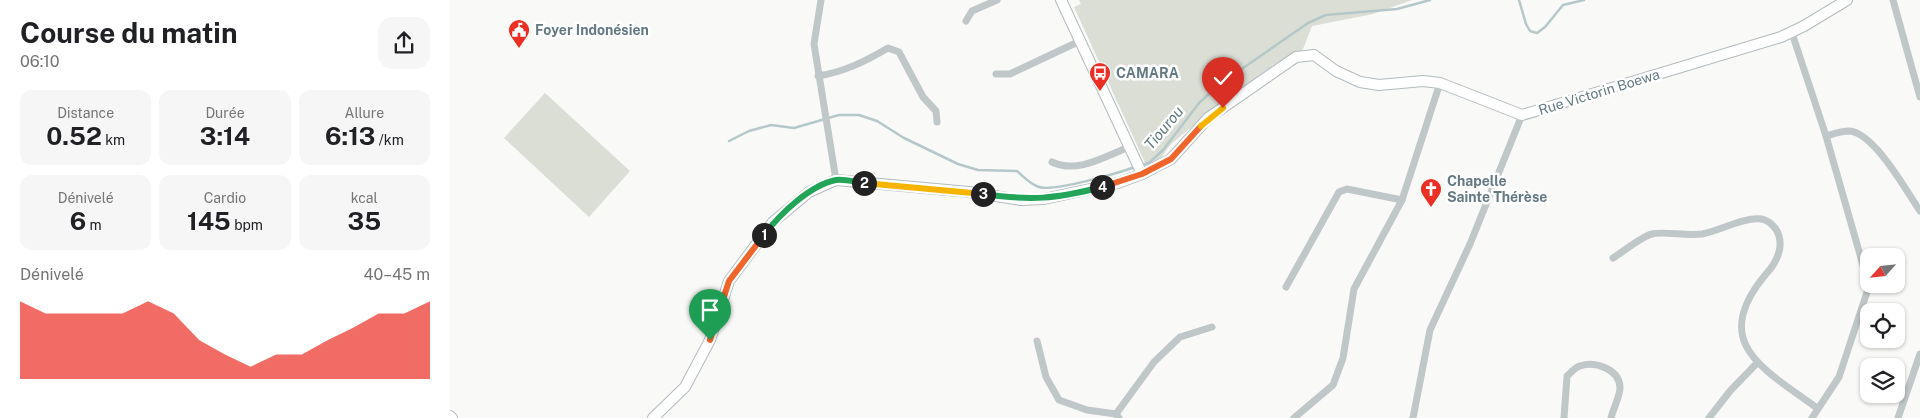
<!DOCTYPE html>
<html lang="fr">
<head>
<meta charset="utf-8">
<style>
  :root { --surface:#fff; --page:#f6f6f6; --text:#202124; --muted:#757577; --accent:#ec2f24 }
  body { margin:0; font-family:"Public Sans",sans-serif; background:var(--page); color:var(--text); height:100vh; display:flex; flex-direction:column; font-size:19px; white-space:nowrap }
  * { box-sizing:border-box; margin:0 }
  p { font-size:16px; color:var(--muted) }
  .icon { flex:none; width:28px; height:28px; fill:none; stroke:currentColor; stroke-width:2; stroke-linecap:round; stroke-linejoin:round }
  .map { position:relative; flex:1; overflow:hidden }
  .drawer { display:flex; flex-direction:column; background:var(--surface); width:450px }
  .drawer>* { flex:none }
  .needle { width:32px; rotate:243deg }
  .buttons { position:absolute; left:1410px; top:248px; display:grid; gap:10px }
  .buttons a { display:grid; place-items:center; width:45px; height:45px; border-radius:10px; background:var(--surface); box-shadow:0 1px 4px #0004; font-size:25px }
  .pin { position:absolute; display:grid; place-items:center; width:42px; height:42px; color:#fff; margin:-51px -21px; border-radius:50% 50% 50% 0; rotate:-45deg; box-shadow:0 0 5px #0007 }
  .pin .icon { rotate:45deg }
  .km { position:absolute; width:25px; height:25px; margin:-12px; border-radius:50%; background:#222; color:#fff; font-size:14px; line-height:25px; text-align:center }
  .round { display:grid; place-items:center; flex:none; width:52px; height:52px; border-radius:15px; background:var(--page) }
  .overview { display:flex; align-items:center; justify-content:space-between; height:85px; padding:0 20px }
  h1 { font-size:28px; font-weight:700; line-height:38px }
  .stats { display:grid; grid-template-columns:repeat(3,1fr); gap:8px; height:85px; padding:5px 20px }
  .stats div { display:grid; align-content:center; border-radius:12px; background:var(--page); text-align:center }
  .stats b { font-size:25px; font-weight:700 }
  .stats small { font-size:14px; font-weight:400 }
  .stats p { font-size:14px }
  .chart { height:140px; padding:10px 20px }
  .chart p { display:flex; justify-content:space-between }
  .chart svg { width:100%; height:90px; margin-top:5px; fill:var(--accent); opacity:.7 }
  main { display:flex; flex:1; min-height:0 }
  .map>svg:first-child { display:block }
  .green { fill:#daded5 }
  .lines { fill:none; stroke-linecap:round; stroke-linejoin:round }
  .stream { stroke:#b5c8c9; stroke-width:2.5 }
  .secondary-casing { stroke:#b2bbbe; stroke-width:12 }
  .street { stroke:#c0c7c9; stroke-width:7 }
  .secondary { stroke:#fff; stroke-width:10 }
  .split-1-casing { stroke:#fff; stroke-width:10 }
  .split-2-casing { stroke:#fff; stroke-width:10 }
  .split-3-casing { stroke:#fff; stroke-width:10 }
  .split-4-casing { stroke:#fff; stroke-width:10 }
  .split-5-casing { stroke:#fff; stroke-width:10 }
  .split-6-casing { stroke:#fff; stroke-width:10 }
  .split-1 { stroke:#f0652b; stroke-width:6 }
  .split-2 { stroke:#22a559; stroke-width:6 }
  .split-3 { stroke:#f5b400; stroke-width:6 }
  .split-4 { stroke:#22a559; stroke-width:6 }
  .split-5 { stroke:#f0652b; stroke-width:6 }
  .split-6 { stroke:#f5b400; stroke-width:6 }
  .labels { text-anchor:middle; stroke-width:5; stroke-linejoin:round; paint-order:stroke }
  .poi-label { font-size:14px; font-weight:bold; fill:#637a83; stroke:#fff; text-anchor:start }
  .street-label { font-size:14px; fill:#637a83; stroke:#fff }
  .water-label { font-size:15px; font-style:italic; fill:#5e7a7d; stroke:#fff }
</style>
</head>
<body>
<main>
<section class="drawer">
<div class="overview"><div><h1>Course du matin</h1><p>06:10</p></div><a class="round"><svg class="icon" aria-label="share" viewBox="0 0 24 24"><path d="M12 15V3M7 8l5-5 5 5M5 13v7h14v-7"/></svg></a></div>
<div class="stats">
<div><p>Distance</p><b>0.52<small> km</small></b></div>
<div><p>Durée</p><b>3:14</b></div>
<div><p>Allure</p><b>6:13<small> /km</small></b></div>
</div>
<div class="stats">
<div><p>Dénivelé</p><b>6<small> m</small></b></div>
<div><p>Cardio</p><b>145<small> bpm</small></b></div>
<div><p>kcal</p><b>35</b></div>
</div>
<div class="chart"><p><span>Dénivelé</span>40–45 m</p>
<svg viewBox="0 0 160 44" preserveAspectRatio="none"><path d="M0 44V6L10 12L20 12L30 12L40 12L50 6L60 12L70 25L80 32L90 38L100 32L110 32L120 25L130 19L140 12L150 12L160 6V44z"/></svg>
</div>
</section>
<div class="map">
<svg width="1470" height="418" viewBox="0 0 1470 418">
  <rect width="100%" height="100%" fill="#f9f9f7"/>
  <g class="green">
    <polygon points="629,0 962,0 923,14 862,26 853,49 766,106 720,145 710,159 697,167 624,7 631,4"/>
    <polygon points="95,93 180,171 139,217 54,138"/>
  </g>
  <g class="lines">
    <g class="stream">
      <polyline points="1069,0 1076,24 1080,31 1087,33 1095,27 1113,5 1134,0"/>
      <path d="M279 141 299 131 321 125 344 128 389 115H409L427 121 454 138 508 164 528 170 567 171C574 177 580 184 589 187 604 192 668 173 685 167"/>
      <polyline points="690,166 700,162 713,150 749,103 770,84 858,23 876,15 947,9 980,0"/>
    </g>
    <g class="secondary-casing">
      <g id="secondary">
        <polyline points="611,0 692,174"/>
        <polyline points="0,416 2,418"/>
        <polyline points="203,418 235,387 260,340 279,281 323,222 359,192 386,180 519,192 571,200 594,199 668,183 692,174 721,159 758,118 846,57 864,55 886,71 910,82 929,85 973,81 990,83 1072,115 1331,37 1354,26 1397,0"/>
      </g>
    </g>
    <g class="street">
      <polyline points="371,0 364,44 386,180"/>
      <polyline points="1443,0 1470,97"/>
      <polyline points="516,21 522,11 547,0"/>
      <polyline points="1342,33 1376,136 1419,286 1389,377 1362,418"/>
      <polyline points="546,74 560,74 630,41"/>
      <path d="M368 76C394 72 416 61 438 48L449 52 473 97 486 111 487 122"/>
      <path d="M1376 136C1383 134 1391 131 1399 131 1424 132 1457 192 1470 211"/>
      <path d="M602 162C627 174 654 157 679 147"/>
      <path d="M1163 258C1173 252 1192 236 1202 234 1212 231 1237 236 1252 234 1269 231 1294 217 1311 219 1319 220 1327 228 1329 236 1333 250 1325 264 1316 274 1258 343 1314 369 1367 408"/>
      <polyline points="836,287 889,192 897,189 952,200"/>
      <polyline points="587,341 596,377 609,400 637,410 666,414 669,418"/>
      <polyline points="666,414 704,362 730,337 762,327"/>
      <polyline points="844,418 883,385 893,358 904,289 952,200 990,83"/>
      <polyline points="963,418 980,330 1020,244 1072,115"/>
      <path d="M1114 418 1117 376C1121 373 1125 367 1130 366 1145 361 1170 369 1170 388 1170 396 1163 409 1161 418"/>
      <polyline points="1259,418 1280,391 1307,363"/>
      <polyline points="1448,418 1470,354"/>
    </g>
    <use href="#secondary" class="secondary"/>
  </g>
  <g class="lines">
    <g class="split-1-casing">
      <polyline id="split-1" points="260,340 279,281 314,235"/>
    </g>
    <g class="split-2-casing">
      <path id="split-2" d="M314 235C330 214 360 185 386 180 394 179 406 182 414 183"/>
    </g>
    <g class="split-3-casing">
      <polyline id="split-3" points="414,183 533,194"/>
    </g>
    <g class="split-4-casing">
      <path id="split-4" d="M533 194C581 201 605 199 652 187"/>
    </g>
    <g class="split-5-casing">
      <polyline id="split-5" points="652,187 692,174 721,159 751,126"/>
    </g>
    <g class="split-6-casing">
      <polyline id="split-6" points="751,126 773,108"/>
    </g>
    <use href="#split-1" class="split-1"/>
    <use href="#split-2" class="split-2"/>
    <use href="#split-3" class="split-3"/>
    <use href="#split-4" class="split-4"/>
    <use href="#split-5" class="split-5"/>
    <use href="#split-6" class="split-6"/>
  </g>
  <defs>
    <g id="civic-pin" transform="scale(1.125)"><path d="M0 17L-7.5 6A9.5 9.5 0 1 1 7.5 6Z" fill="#ec2f24" stroke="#fff"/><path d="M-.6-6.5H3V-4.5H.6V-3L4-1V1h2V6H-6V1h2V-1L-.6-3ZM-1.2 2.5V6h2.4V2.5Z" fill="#fff"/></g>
    <g id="bus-pin" transform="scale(1.125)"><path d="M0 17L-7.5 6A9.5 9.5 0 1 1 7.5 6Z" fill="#ec2f24" stroke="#fff"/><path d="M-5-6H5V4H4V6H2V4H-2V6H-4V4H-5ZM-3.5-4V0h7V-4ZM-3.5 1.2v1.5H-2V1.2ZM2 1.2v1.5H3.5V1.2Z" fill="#fff"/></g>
    <g id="church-pin" transform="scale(1.125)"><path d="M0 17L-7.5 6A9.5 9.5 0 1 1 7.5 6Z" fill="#ec2f24" stroke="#fff"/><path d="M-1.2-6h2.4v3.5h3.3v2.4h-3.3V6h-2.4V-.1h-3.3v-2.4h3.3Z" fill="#fff"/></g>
  </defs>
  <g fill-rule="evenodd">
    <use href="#civic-pin" x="69" y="30"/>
    <use href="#bus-pin" x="650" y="73"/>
    <use href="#church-pin" x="981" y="189"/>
  </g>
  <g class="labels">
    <g class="poi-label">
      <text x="85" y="35">Foyer Indonésien</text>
      <text x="666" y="78">CAMARA</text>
      <text x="997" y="186">Chapelle<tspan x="997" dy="16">Sainte Thérèse</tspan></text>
    </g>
    <g class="street-label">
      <text transform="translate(1149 92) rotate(-17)" y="5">Rue Victorin Boewa</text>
    </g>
    <g class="water-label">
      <text transform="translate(714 128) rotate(-50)" y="5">Tiourou</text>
    </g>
  </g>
</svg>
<div class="buttons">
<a><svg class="needle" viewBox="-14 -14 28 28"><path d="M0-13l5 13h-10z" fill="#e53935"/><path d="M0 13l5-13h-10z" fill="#757577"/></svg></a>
<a><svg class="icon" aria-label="locate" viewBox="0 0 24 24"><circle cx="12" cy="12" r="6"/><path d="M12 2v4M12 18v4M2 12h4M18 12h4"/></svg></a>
<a><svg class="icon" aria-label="layers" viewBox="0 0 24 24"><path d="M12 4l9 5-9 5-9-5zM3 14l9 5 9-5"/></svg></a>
</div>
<div class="pin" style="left:260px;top:340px;background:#1e9e55"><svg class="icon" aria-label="arrive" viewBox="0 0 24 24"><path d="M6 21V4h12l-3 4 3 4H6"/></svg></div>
<div class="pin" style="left:773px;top:108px;background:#d93025"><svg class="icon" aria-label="check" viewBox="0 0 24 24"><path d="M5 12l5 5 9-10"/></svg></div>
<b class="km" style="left:314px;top:235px">1</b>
<b class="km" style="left:414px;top:183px">2</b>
<b class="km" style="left:533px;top:194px">3</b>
<b class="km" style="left:652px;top:187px">4</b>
</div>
</main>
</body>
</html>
